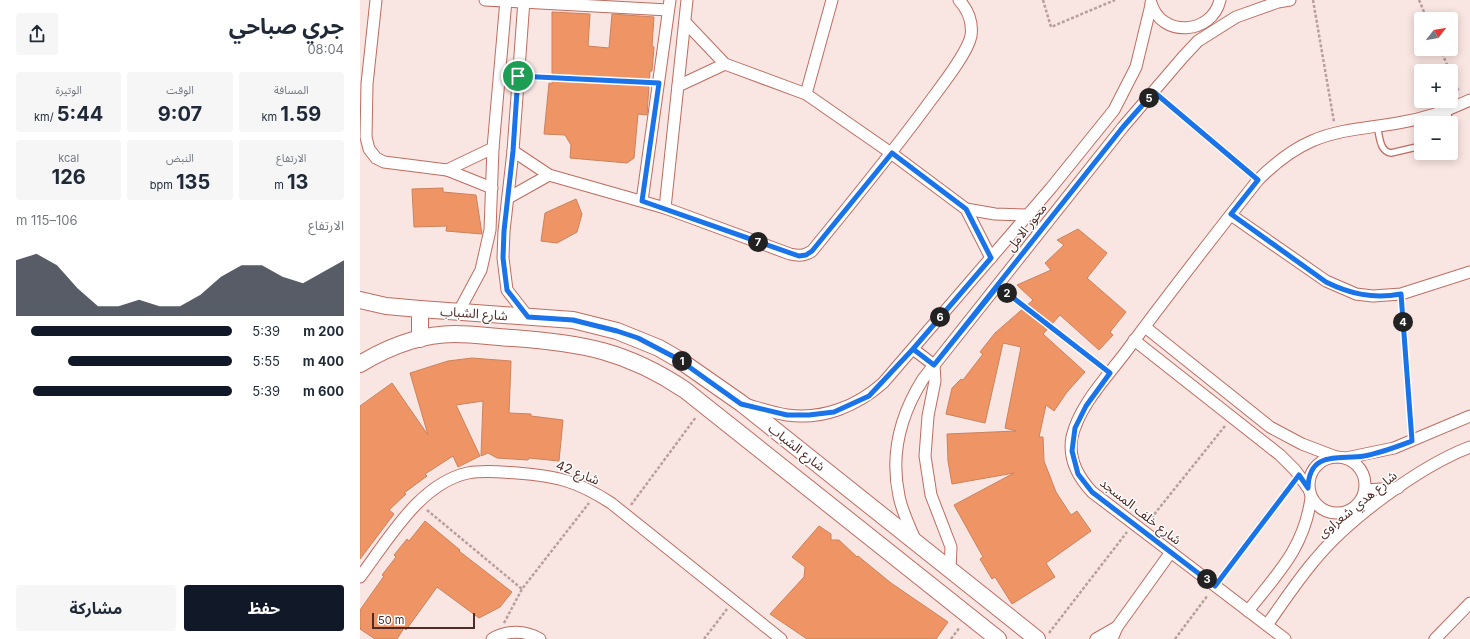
<!DOCTYPE html>
<html lang="ar">
<head>
<meta charset="utf-8">
<style>
  :root { --surface:#fff; --page:#f6f6f7; --text:#1f2937; --muted:#747a83; --accent:#111827 }
  body { margin:0; font-family:Inter,"Noto Sans Arabic",sans-serif; background:var(--page); color:var(--text); direction:rtl; height:100vh; display:flex; flex-direction:column; font-size:15px; white-space:nowrap }
  * { box-sizing:border-box; margin:0 }
  p { font-size:13px; color:var(--muted) }
  .icon { flex:none; width:22px; height:22px; fill:none; stroke:currentColor; stroke-width:2; stroke-linecap:round; stroke-linejoin:round }
  .map { position:relative; flex:1; overflow:hidden; direction:ltr }
  .panel { display:flex; flex-direction:column; background:var(--surface); width:360px }
  .panel>* { flex:none }
  .needle { width:26px; rotate:59deg }
  .tools { position:absolute; left:1054px; top:12px; display:grid; gap:8px }
  .tools a { display:grid; place-items:center; width:44px; height:44px; border-radius:4px; background:var(--surface); box-shadow:0 2px 10px #0003; font-size:20px }
  .scale { position:absolute; left:12px; bottom:10px; width:103px; box-sizing:border-box; padding-left:4px; border:2px solid #4e2b26; border-top:0; font-size:11px; line-height:14px; white-space:nowrap; color:#4e2b26; -webkit-text-stroke:3px #fff; paint-order:stroke }
  .pin { position:absolute; display:grid; place-items:center; width:34px; height:34px; color:#fff; margin:-17px; border:2px solid #fff; border-radius:50%; box-shadow:0 1px 4px #0007 }
  .km { position:absolute; width:20px; height:20px; margin:-10px; border-radius:50%; background:#222; color:#fff; font-size:11px; line-height:20px; text-align:center }
  .round { display:grid; place-items:center; flex:none; width:42px; height:42px; border-radius:4px; background:var(--page) }
  .headline { display:flex; align-items:center; justify-content:space-between; height:68px; padding:0 16px }
  h1 { font-size:22px; font-weight:700; line-height:30px }
  .stats { display:grid; grid-template-columns:repeat(3,1fr); gap:6px; height:68px; padding:4px 16px }
  .stats div { display:grid; align-content:center; border-radius:4px; background:var(--page); text-align:center }
  .stats b { font-size:20px; font-weight:700 }
  .stats small { font-size:11px; font-weight:400 }
  .stats p { font-size:11px }
  .chart { height:112px; padding:8px 16px }
  .chart p { display:flex; justify-content:space-between }
  .chart svg { width:100%; height:72px; margin-top:4px; fill:var(--accent); opacity:.7 }
  .button { display:flex; gap:8px; margin-top:auto; padding:8px 16px }
  .button a { flex:1; height:46px; border-radius:4px; background:var(--accent); color:#fff; font-size:16px; font-weight:700; line-height:46px; text-align:center }
  .button a+a { background:var(--page); color:var(--text) }
  ul { padding:0 16px; list-style:none; font-size:13px }
  li { display:grid; grid-template-columns:64px 48px 1fr; align-items:center; height:30px }
  li i { height:10px; border-radius:5px; background:var(--accent) }
  main { display:flex; flex:1; min-height:0 }
  .map>svg:first-child { display:block }
  .building { fill:#ef9565; stroke:#cc825b }
  .lines { fill:none; stroke-linecap:round; stroke-linejoin:round }
  .lane-casing { stroke:#be6c61; stroke-width:8 }
  .street-casing { stroke:#be6c61; stroke-width:13 }
  .secondary-casing { stroke:#be6c61; stroke-width:18 }
  .path { stroke:#b99f9c; stroke-width:2.5; stroke-dasharray:3 2; stroke-linecap:butt }
  .lane { stroke:#fff; stroke-width:5.5 }
  .street { stroke:#fff; stroke-width:11 }
  .secondary { stroke:#fff; stroke-width:16 }
  .route-casing { stroke:#fff; stroke-width:8 }
  .route { stroke:#1a73e8; stroke-width:5 }
  .labels { text-anchor:middle; stroke-width:3; stroke-linejoin:round; paint-order:stroke }
  .street-label { font-size:13px; fill:#4e2b26; stroke:#fff }
</style>
</head>
<body>
<main>
<div class="map">
<svg width="1110" height="639" viewBox="0 0 1110 639">
  <rect width="100%" height="100%" fill="#f9e5e2"/>
  <g class="building">
    <polygon points="192,12 230,14 228,46 249,48 252,14 294,17 292,46 294,47 292,71 290,71 287,115 278,114 274,158 267,163 210,158 211,145 205,135 184,134 189,83 192,84"/>
    <polygon points="83,188 83,192 116,195 122,234 86,231 87,226 54,227 52,189"/>
    <polygon points="216,199 222,214 217,232 197,243 181,241 185,213"/>
    <polygon points="718,229 747,253 727,278 766,312 750,332 753,335 739,350 700,315 683,334 725,372 707,392 694,411 686,405 679,437 683,437 684,461 696,492 711,515 717,511 731,531 686,563 695,577 652,604 635,577 632,579 620,559 623,557 594,505 654,473 592,484 588,461 587,434 656,431 645,428 661,347 643,343 625,423 586,414 592,388 601,379 603,380 623,354 620,352 635,333 673,300 657,285 691,270 685,263 704,245 697,240"/>
    <polygon points="112,358 151,361 149,413 171,414 171,416 203,420 199,461 169,458 168,460 137,458 128,453 121,456 123,401 96,405 120,456 98,467 93,456 65,474 67,476 44,493 46,494 29,510 34,514 0,559 0,406 32,383 68,435 50,373 88,361"/>
    <polygon points="65,521 100,550 99,551 152,592 140,607 119,618 77,587 46,630 44,628 37,639 15,639 0,629 0,610 24,576 22,575 36,557 34,555 47,539 49,541"/>
    <polygon points="459,526 471,534 471,540 479,540 497,557 498,556 531,583 588,622 576,639 447,639 410,614 444,577 445,567 432,557"/>
  </g>
  <g class="lines">
    <g class="lane-casing">
      <g id="lane">
        <polyline points="1087,110 1090,123"/>
        <path d="M1017 126C1020 136 1019 151 1031 153L1061 146"/>
        <polyline points="1091,128 1091,137"/>
      </g>
    </g>
    <g class="street-casing">
      <g id="street">
        <polyline points="16,0 7,84 6,137 9,149 16,158 24,162 87,170 132,188"/>
        <polyline points="125,0 308,10"/>
        <polyline points="164,0 153,151 144,231 143,258 147,290 168,317"/>
        <path d="M791 3C801 38 852 35 860 0"/>
        <polyline points="325,22 365,64 446,94 531,153 606,209 631,258"/>
        <polyline points="318,86 365,64"/>
        <polyline points="446,94 472,0"/>
        <path d="M153 151 189 175 305 208 430 254C439 256 444 256 452 251 493 201 533 152 571 100 582 85 607 54 611 36 613 22 608 10 599 0"/>
        <polyline points="87,170 133,148"/>
        <polyline points="148,198 189,175"/>
        <polyline points="282,201 310,0"/>
        <polyline points="305,208 327,0"/>
        <polyline points="606,209 635,214 667,215"/>
        <polyline points="871,215 966,281 996,294 1013,296 1041,294 1110,272"/>
        <polyline points="99,311 121,270 130,230 133,148 146,0"/>
        <polyline points="785,327 910,427 942,444 976,457"/>
        <polyline points="774,340 920,455 935,470 948,488"/>
        <polyline points="553,349 574,365 575,381 568,416 565,456 571,495 591,547 590,570"/>
        <path d="M385 404C399 408 413 413 427 415 463 420 497 406 523 383L691 188 754 110 776 67 791 5"/>
        <circle cx="977" cy="485" r="28"/>
        <polyline points="986,458 1034,448 1110,416"/>
        <polyline points="1005,490 1038,488"/>
        <path d="M556 542C550 527 542 512 539 496 530 454 541 414 563 379L763 127 823 57 838 41 876 17 918 2 930 0"/>
        <path d="M0 577C28 540 60 483 108 473 124 470 141 472 157 473 197 476 217 481 251 503L421 639"/>
        <path d="M888 611C918 573 944 548 951 498"/>
        <path d="M907 625C922 604 937 581 954 561 987 520 1060 466 1110 447"/>
        <path d="M132 639C147 630 165 630 180 639"/>
        <polyline points="736,639 757,627"/>
        <polyline points="752,639 757,627 811,552"/>
        <path d="M925 639 732 492C718 477 708 458 712 437 719 406 746 378 765 353 808 295 853 237 898 180 914 164 931 150 952 141 979 129 1009 128 1038 123 1063 119 1087 111 1110 100"/>
        <polyline points="1075,639 1110,603"/>
      </g>
    </g>
    <g class="secondary-casing">
      <g id="secondary">
        <polyline points="0,300 26,306 60,309 213,320 257,331 299,348 318,359 381,403 677,639"/>
        <polyline points="60,339 60,309"/>
        <path d="M0 364C28 347 62 334 95 334 114 334 134 337 153 338 222 343 267 351 325 390L638 639"/>
      </g>
    </g>
    <g class="path">
      <polyline points="683,0 691,27 755,0"/>
      <polyline points="953,0 974,122"/>
      <polyline points="1059,0 1067,19"/>
      <polyline points="1080,49 1090,71"/>
      <polyline points="1091,74 1099,92"/>
      <polyline points="171,77 287,82"/>
      <polyline points="802,99 890,173"/>
      <polyline points="646,292 740,365"/>
      <polyline points="1042,306 1051,429"/>
      <polyline points="271,505 336,417"/>
      <polyline points="67,510 162,589"/>
      <polyline points="788,522 865,426"/>
      <polyline points="862,577 931,485"/>
      <polyline points="144,623 162,589 229,503"/>
      <polyline points="689,633 767,532"/>
      <polyline points="344,639 367,609"/>
      <polyline points="591,639 600,627"/>
      <polyline points="815,639 848,595"/>
    </g>
    <use href="#lane" class="lane"/>
    <use href="#street" class="street"/>
    <use href="#secondary" class="secondary"/>
  </g>
  <g class="lines">
    <g class="route-casing">
      <path id="route" d="M158 76 153 151 144 231 143 258 147 290 168 317 213 320 257 331 278 338 318 359 381 404 427 415H449L474 412 509 396 553 349 574 365 638 286 750 373 726 406 715 428 712 451 718 474 732 492 855 586 939 475 948 488C949 450 979 460 1004 456 1021 453 1036 447 1052 441L1041 294C1013 299 990 294 966 282L871 214 898 180 794 92 763 127 574 365 553 349 631 258 606 209 532 153 452 251 446 255 439 256 282 201 299 83 158 76"/>
    </g>
    <use href="#route" class="route"/>
  </g>
  <g class="labels">
    <g class="street-label">
      <text transform="translate(666 227) rotate(-52)" y="5">محور الامل</text>
      <text transform="translate(114 313) rotate(4)" y="5">شارع الشباب</text>
      <text transform="translate(437 447) rotate(38)" y="5">شارع الشباب</text>
      <text transform="translate(218 472) rotate(21)" y="5">شارع 42</text>
      <text transform="translate(997 504) rotate(-39)" y="5">شارع هدي شعراوى</text>
      <text transform="translate(781 511) rotate(38)" y="5">شارع خلف المسجد</text>
    </g>
  </g>
</svg>
<div class="tools">
<a><svg class="needle" viewBox="-14 -14 28 28"><path d="M0-13l5 13h-10z" fill="#e53935"/><path d="M0 13l5-13h-10z" fill="#747a83"/></svg></a>
<a>+</a>
<a>−</a>
</div>
<div class="scale">50 m</div>
<div class="pin" style="left:158px;top:76px;background:#1e9e55"><svg class="icon" aria-label="arrive" viewBox="0 0 24 24"><path d="M6 21V4h12l-3 4 3 4H6"/></svg></div>
<b class="km" style="left:322px;top:361px">1</b>
<b class="km" style="left:647px;top:293px">2</b>
<b class="km" style="left:847px;top:579px">3</b>
<b class="km" style="left:1043px;top:322px">4</b>
<b class="km" style="left:789px;top:98px">5</b>
<b class="km" style="left:580px;top:317px">6</b>
<b class="km" style="left:398px;top:242px">7</b>
</div>
<section class="panel">
<div class="headline"><div><h1>جري صباحي</h1><p>08:04</p></div><a class="round"><svg class="icon" aria-label="share" viewBox="0 0 24 24"><path d="M12 15V3M7 8l5-5 5 5M5 13v7h14v-7"/></svg></a></div>
<div class="stats">
<div><p>المسافة</p><b>1.59<small> km</small></b></div>
<div><p>الوقت</p><b>9:07</b></div>
<div><p>الوتيرة</p><b>5:44<small> /km</small></b></div>
</div>
<div class="stats">
<div><p>الارتفاع</p><b>13<small> m</small></b></div>
<div><p>النبض</p><b>135<small> bpm</small></b></div>
<div><p>kcal</p><b>126</b></div>
</div>
<div class="chart"><p><span>الارتفاع</span>106–115 m</p>
<svg viewBox="0 0 160 44" preserveAspectRatio="none"><path d="M0 44V10L10 6L20 13L30 27L40 38L50 38L60 34L70 38L80 38L90 31L100 20L110 13L120 13L130 20L140 24L150 17L160 10V44z"/></svg>
</div>
<ul>
<li><b>200 m</b>5:39<i style="width:93%"></i></li>
<li><b>400 m</b>5:55<i style="width:76%"></i></li>
<li><b>600 m</b>5:39<i style="width:92%"></i></li>
</ul>
<div class="button"><a>حفظ</a><a>مشاركة</a></div>
</section>
</main>
</body>
</html>
